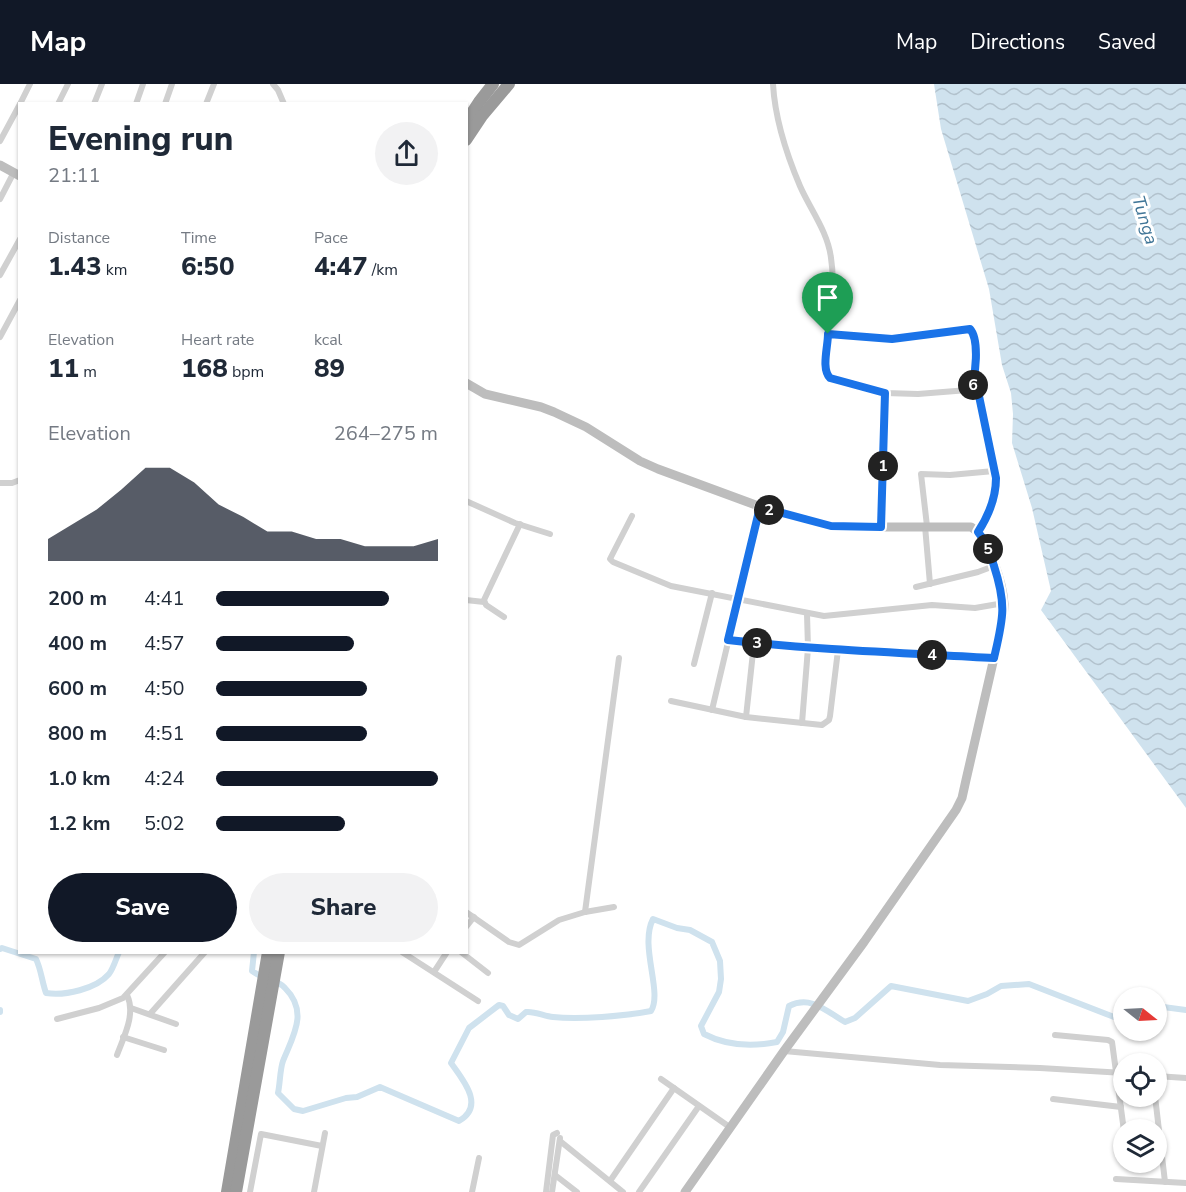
<!DOCTYPE html>
<html lang="en">
<head>
<meta charset="utf-8">
<style>
  :root { --surface:#fff; --page:#f2f2f3; --text:#1f2937; --muted:#747a83; --accent:#111827 }
  body { margin:0; font-family:"Nunito Sans",sans-serif; background:var(--page); color:var(--text); height:100vh; display:flex; flex-direction:column; font-size:22px; white-space:nowrap }
  * { box-sizing:border-box; margin:0 }
  p { font-size:20px; color:var(--muted) }
  .icon { flex:none; width:33px; height:33px; fill:none; stroke:currentColor; stroke-width:2; stroke-linecap:round; stroke-linejoin:round }
  .map { position:relative; flex:1; overflow:hidden }
  .details { position:absolute; left:18px; top:18px; width:450px; height:852px; display:flex; flex-direction:column; background:var(--surface); border-radius:0px; box-shadow:0 2px 4px #0004 }
  .details>* { flex:none }
  .needle { width:39px; rotate:108deg }
  .buttons { position:absolute; left:1113px; top:903px; display:grid; gap:12px }
  .buttons a { display:grid; place-items:center; width:54px; height:54px; border-radius:50%; background:var(--surface); box-shadow:0 2px 4px #0004; font-size:30px }
  .pin { position:absolute; display:grid; place-items:center; width:51px; height:51px; color:#fff; margin:-62px -26px; border-radius:50% 50% 50% 0; rotate:-45deg; box-shadow:0 0 6px #0007 }
  .pin .icon { rotate:45deg }
  .km { position:absolute; width:30px; height:30px; margin:-15px; border-radius:50%; background:#222; color:#fff; font-size:16px; line-height:30px; text-align:center }
  .round { display:grid; place-items:center; flex:none; width:63px; height:63px; border-radius:32px; background:var(--page) }
  .head { display:flex; align-items:center; justify-content:space-between; height:102px; padding:0 30px }
  h1 { font-size:33px; font-weight:800; line-height:45px }
  .figures { display:grid; grid-template-columns:repeat(3,1fr); gap:9px; height:102px; padding:6px 30px }
  .figures div { display:grid; align-content:center }
  .figures b { font-size:26px; font-weight:800 }
  .figures small { font-size:16px; font-weight:400 }
  .figures p { font-size:16px }
  .chart { height:168px; padding:12px 30px }
  .chart p { display:flex; justify-content:space-between }
  .chart svg { width:100%; height:108px; margin-top:6px; fill:var(--accent); opacity:.7 }
  .primary-button { display:flex; gap:12px; margin-top:auto; padding:12px 30px }
  .primary-button a { flex:1; height:69px; border-radius:36px; background:var(--accent); color:#fff; font-size:24px; font-weight:800; line-height:69px; text-align:center }
  .primary-button a+a { background:var(--page); color:var(--text) }
  ul { padding:0 30px; list-style:none; font-size:20px }
  li { display:grid; grid-template-columns:96px 72px 1fr; align-items:center; height:45px }
  li i { height:15px; border-radius:8px; background:var(--accent) }
  header { display:flex; align-items:center; gap:36px; box-sizing:border-box; height:84px; padding:0 30px; background:var(--accent); color:#fff }
  header strong { font-size:28px }
  nav { display:flex; gap:33px; margin-inline-start:auto; font-size:21px }
  .map>svg:first-child { display:block }
  .water { fill:url(#water-waves) }
  .lines { fill:none; stroke-linecap:round; stroke-linejoin:round }
  .canal { stroke:#cfe2ee; stroke-width:6 }
  .street { stroke:#d0d0d0; stroke-width:6 }
  .secondary { stroke:#bdbdbd; stroke-width:9 }
  .highway { stroke:#9a9a9a; stroke-width:12 }
  .route-casing { stroke:#fff; stroke-width:12 }
  .route { stroke:#1a73e8; stroke-width:8 }
  .labels { text-anchor:middle; stroke-width:6; stroke-linejoin:round; paint-order:stroke }
  .water-label { font-size:18px; font-style:italic; fill:#3f7597; stroke:#fff }
</style>
</head>
<body>
<header>
<strong>Map</strong>
<nav><a>Map</a><a>Directions</a><a>Saved</a></nav>
</header>
<div class="map">
<svg width="1186" height="1108" viewBox="0 0 1186 1108">
  <defs>
    <pattern id="water-waves" width="16" height="10" patternUnits="userSpaceOnUse" patternTransform="scale(1.5)"><rect width="16" height="10" fill="#cfe2ee"/><path d="M0 5q4-4 8 0t8 0" fill="none" stroke="#b2c2cd"/></pattern>
  </defs>
  <rect width="100%" height="100%" fill="#fff"/>
  <polygon class="water" points="934,0 1186,0 1186,724 1041,526 1051,507 1032,424 1012,359 1013,330 1011,309 1002,281 989,205 941,45"/>
  <g class="lines">
    <g class="canal">
      <path d="M0 865 2 864 36 875C41 885 42 898 46 909 65 912 96 905 109 890 113 885 116 875 119 868"/>
      <path d="M254 868 252 887C262 895 276 894 285 904 309 928 293 952 283 977 280 985 280 1000 278 1009L294 1025 303 1027 346 1014 357 1013 380 1003 459 1037C485 1022 464 997 451 979L469 944 499 921 503 922 509 931 518 935 526 928C535 927 544 932 553 933 579 936 625 932 651 927 663 908 639 862 653 835L677 844 690 846 712 858 720 877 721 895 719 908 701 942 704 950C727 962 751 963 777 958L783 948 789 922C811 911 826 927 845 938L855 934 891 902 968 917 987 910 1001 902 1029 900 1114 933 1124 932"/>
      <polyline points="1156,922 1186,926"/>
      <polyline points="0,926 0,928"/>
    </g>
    <g class="street">
      <polyline points="273,0 278,6 284,20"/>
      <path d="M773 0C775 36 786 69 800 102 810 125 828 148 831 174 837 211 825 251 826 289L830 294 885 309 918 310 968 306H972L979 312 996 394 991 422 978 448"/>
      <polyline points="20,20 30,0"/>
      <polyline points="58,20 68,0"/>
      <polyline points="94,20 102,0"/>
      <polyline points="136,20 143,0"/>
      <polyline points="165,20 172,0"/>
      <polyline points="206,20 214,0"/>
      <polyline points="0,57 20,20"/>
      <polyline points="0,115 14,88"/>
      <polyline points="0,191 20,155"/>
      <polyline points="828,250 892,254 972,245 975,271 972,306"/>
      <polyline points="0,253 20,216"/>
      <polyline points="0,399 12,399 20,396"/>
      <polyline points="466,417 515,439 550,450"/>
      <polyline points="632,432 610,475 613,478 671,502 824,532 932,521 975,524 1004,519"/>
      <polyline points="925,442 930,500"/>
      <polyline points="927,442 921,390 950,391 994,387"/>
      <polyline points="881,443 885,309"/>
      <polyline points="916,503 978,488 994,482"/>
      <polyline points="466,516 484,518"/>
      <polyline points="504,533 486,521 484,516 520,440"/>
      <path d="M728 556C817 566 905 569 994 574"/>
      <polyline points="694,580 712,509"/>
      <polyline points="671,617 746,633 822,641 829,636 830,632 838,566"/>
      <polyline points="712,626 760,423"/>
      <polyline points="746,633 754,559"/>
      <polyline points="802,639 808,564 807,530"/>
      <polyline points="466,828 509,858 519,861 559,836 585,828 614,823"/>
      <polyline points="585,828 619,574"/>
      <polyline points="466,843 474,833"/>
      <polyline points="402,868 478,917"/>
      <polyline points="461,868 488,889"/>
      <polyline points="434,888 447,868"/>
      <polyline points="131,924 176,940"/>
      <polyline points="150,930 205,868"/>
      <polyline points="57,935 99,924 123,914 165,868"/>
      <polyline points="1055,951 1108,956 1112,958 1124,1047"/>
      <polyline points="123,953 164,966"/>
      <polyline points="784,967 940,981 1040,984 1124,989"/>
      <path d="M117 971C124 952 136 930 127 911"/>
      <polyline points="1156,992 1186,994"/>
      <polyline points="661,995 731,1044"/>
      <polyline points="1155,1012 1165,1098"/>
      <polyline points="1053,1015 1121,1023"/>
      <polyline points="560,1057 623,1108"/>
      <polyline points="555,1091 577,1108"/>
      <polyline points="1116,1095 1186,1099"/>
      <polyline points="610,1097 674,1004"/>
      <polyline points="250,1108 261,1050 322,1062"/>
      <polyline points="314,1108 325,1049"/>
      <polyline points="472,1108 479,1074"/>
      <polyline points="546,1108 553,1051 557,1049"/>
      <polyline points="552,1108 560,1054"/>
      <polyline points="639,1108 699,1022"/>
    </g>
    <g class="secondary">
      <polyline points="0,81 20,92"/>
      <path d="M466 299 485 310 541 323 554 328 586 343 640 377 658 385 772 427 831 442 846 443H971C988 452 1003 500 1004 520 1004 526 1003 533 1002 539L966 696 962 714 956 726 864 858 784 967 685 1108"/>
    </g>
    <g class="highway">
      <polyline points="466,38 479,18 493,0"/>
      <polyline points="466,56 482,32 509,0"/>
      <polyline points="227,1108 268,868"/>
      <polyline points="236,1108 279,868"/>
    </g>
  </g>
  <g class="lines">
    <g class="route-casing">
      <path id="route" d="M970 245C980 256 975 292 972 306L979 312 996 394C996 414 989 431 978 448 986 457 991 471 994 482 1007 522 1003 535 994 574 905 569 817 566 728 556L760 423 831 442 881 443 885 309 830 294C821 285 828 263 828 250L892 255Z"/>
    </g>
    <use href="#route" class="route"/>
  </g>
  <g class="labels">
    <g class="water-label">
      <text transform="translate(1145 136) rotate(73)" y="6">Tunga</text>
    </g>
  </g>
</svg>
<div class="buttons">
<a><svg class="needle" viewBox="-14 -14 28 28"><path d="M0-13l5 13h-10z" fill="#e53935"/><path d="M0 13l5-13h-10z" fill="#747a83"/></svg></a>
<a><svg class="icon" aria-label="locate" viewBox="0 0 24 24"><circle cx="12" cy="12" r="6"/><path d="M12 2v4M12 18v4M2 12h4M18 12h4"/></svg></a>
<a><svg class="icon" aria-label="layers" viewBox="0 0 24 24"><path d="M12 4l9 5-9 5-9-5zM3 14l9 5 9-5"/></svg></a>
</div>
<div class="pin" style="left:828px;top:250px;background:#1e9e55"><svg class="icon" aria-label="arrive" viewBox="0 0 24 24"><path d="M6 21V4h12l-3 4 3 4H6"/></svg></div>
<b class="km" style="left:883px;top:382px">1</b>
<b class="km" style="left:769px;top:426px">2</b>
<b class="km" style="left:757px;top:559px">3</b>
<b class="km" style="left:932px;top:571px">4</b>
<b class="km" style="left:988px;top:465px">5</b>
<b class="km" style="left:973px;top:301px">6</b>
<section class="details">
<div class="head"><div><h1>Evening run</h1><p>21:11</p></div><a class="round"><svg class="icon" aria-label="share" viewBox="0 0 24 24"><path d="M12 15V3M7 8l5-5 5 5M5 13v7h14v-7"/></svg></a></div>
<div class="figures">
<div><p>Distance</p><b>1.43<small> km</small></b></div>
<div><p>Time</p><b>6:50</b></div>
<div><p>Pace</p><b>4:47<small> /km</small></b></div>
</div>
<div class="figures">
<div><p>Elevation</p><b>11<small> m</small></b></div>
<div><p>Heart rate</p><b>168<small> bpm</small></b></div>
<div><p>kcal</p><b>89</b></div>
</div>
<div class="chart"><p><span>Elevation</span>264–275 m</p>
<svg viewBox="0 0 160 44" preserveAspectRatio="none"><path d="M0 44V35L10 29L20 23L30 15L40 6L50 6L60 12L70 21L80 26L90 32L100 32L110 35L120 35L130 38L140 38L150 38L160 35V44z"/></svg>
</div>
<ul>
<li><b>200 m</b>4:41<i style="width:78%"></i></li>
<li><b>400 m</b>4:57<i style="width:62%"></i></li>
<li><b>600 m</b>4:50<i style="width:68%"></i></li>
<li><b>800 m</b>4:51<i style="width:68%"></i></li>
<li><b>1.0 km</b>4:24<i style="width:100%"></i></li>
<li><b>1.2 km</b>5:02<i style="width:58%"></i></li>
</ul>
<div class="primary-button"><a>Save</a><a>Share</a></div>
</section>
</div>
</body>
</html>
